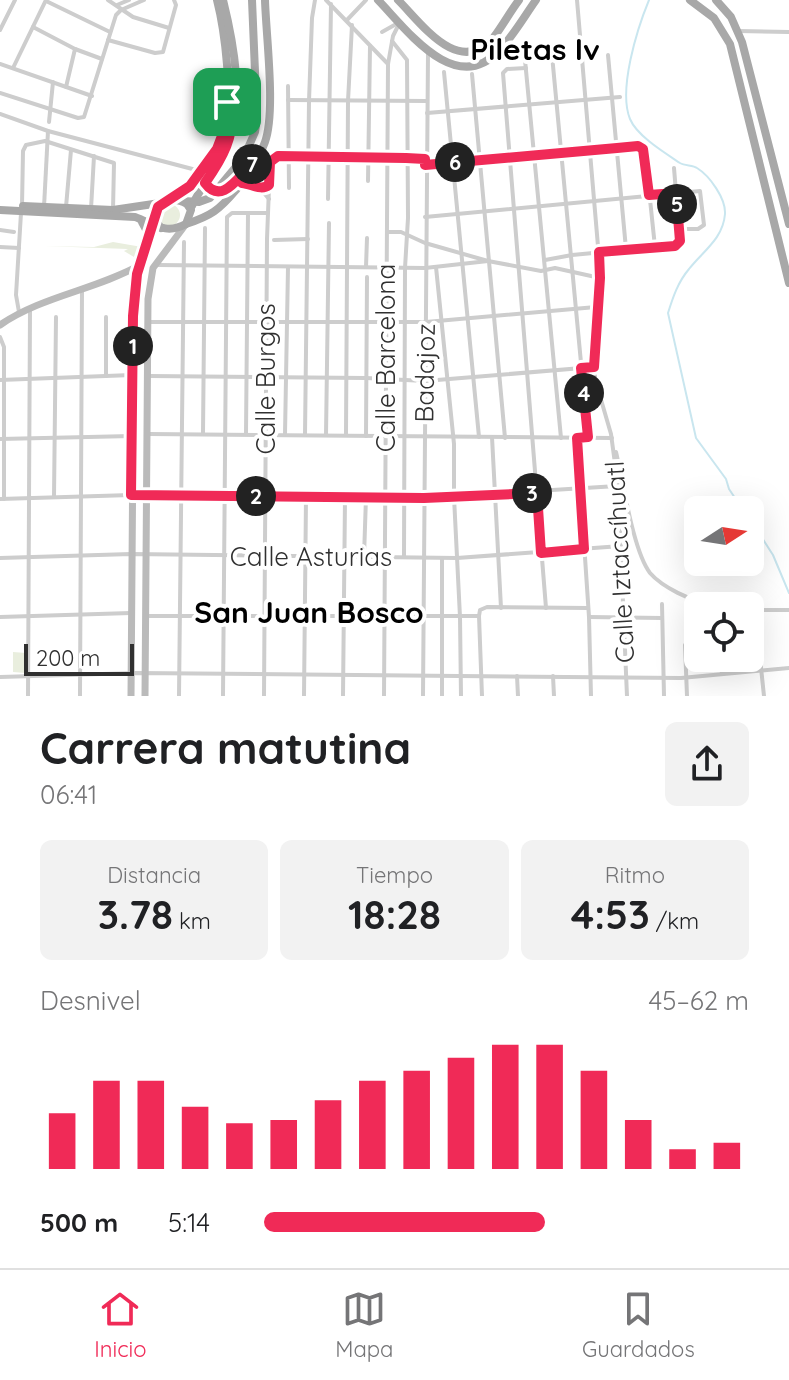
<!DOCTYPE html>
<html lang="es">
<head>
<meta charset="utf-8">
<style>
  :root { --surface:#fff; --page:#f2f2f2; --text:#202124; --muted:#757577; --line:#e0e0e0; --accent:#f02a57 }
  body { margin:0; font-family:Quicksand,sans-serif; background:var(--page); color:var(--text); height:100vh; display:flex; flex-direction:column; font-size:30px; white-space:nowrap }
  * { box-sizing:border-box; margin:0 }
  p { font-size:26px; color:var(--muted) }
  .icon { flex:none; width:44px; height:44px; fill:none; stroke:currentColor; stroke-width:2; stroke-linecap:round; stroke-linejoin:round }
  .map { position:relative; height:696px; overflow:hidden }
  .details { display:flex; flex-direction:column; background:var(--surface); flex:1 }
  .details>* { flex:none }
  .needle { width:52px; rotate:78deg }
  .fabs { position:absolute; left:684px; top:496px; display:grid; gap:16px }
  .fabs a { display:grid; place-items:center; width:80px; height:80px; border-radius:12px; background:var(--surface); box-shadow:0 8px 32px #0002; font-size:40px }
  .scale { position:absolute; left:24px; bottom:20px; width:110px; box-sizing:border-box; padding-left:8px; border:4px solid #303030; border-top:0; font-size:22px; line-height:28px; white-space:nowrap; color:#303030; -webkit-text-stroke:6px #fff; paint-order:stroke }
  .pin { position:absolute; display:grid; place-items:center; width:68px; height:68px; color:#fff; margin:-34px; border-radius:16px; box-shadow:0 4px 12px #0006 }
  .km { position:absolute; width:40px; height:40px; margin:-20px; border-radius:50%; background:#222; color:#fff; font-size:22px; line-height:40px; text-align:center }
  .round { display:grid; place-items:center; flex:none; width:84px; height:84px; border-radius:12px; background:var(--page) }
  .headline { display:flex; align-items:center; justify-content:space-between; height:136px; padding:0 40px }
  h1 { font-size:44px; font-weight:700; line-height:60px }
  .stats { display:grid; grid-template-columns:repeat(3,1fr); gap:12px; height:136px; padding:8px 40px }
  .stats div { display:grid; align-content:center; border-radius:12px; background:var(--page); text-align:center }
  .stats b { font-size:40px; font-weight:700 }
  .stats small { font-size:22px; font-weight:400 }
  .stats p { font-size:22px }
  .chart { height:224px; padding:16px 40px }
  .chart p { display:flex; justify-content:space-between }
  .chart svg { width:100%; height:144px; margin-top:8px; stroke:var(--accent); stroke-width:6 }
  ul { padding:0 40px; list-style:none; font-size:26px }
  li { display:grid; grid-template-columns:128px 96px 1fr; align-items:center; height:60px }
  li i { height:20px; border-radius:10px; background:var(--accent) }
  .dock { display:flex; justify-content:space-around; align-items:center; height:112px; border-top:2px solid var(--line); background:var(--surface); font-size:22px; color:var(--muted) }
  .dock a { display:grid; justify-items:center; gap:4px }
  .dock .active { color:var(--accent) }
  .map>svg:first-child { display:block }
  .green { fill:#e9eede }
  .lines { fill:none; stroke-linecap:round; stroke-linejoin:round }
  .stream { stroke:#c9e6ef; stroke-width:2 }
  .street { stroke:#cdcdcd; stroke-width:4 }
  .secondary { stroke:#bababa; stroke-width:7 }
  .primary { stroke:#a8a8a8; stroke-width:8 }
  .route-casing { stroke:#fff; stroke-width:16 }
  .route { stroke:#f02a57; stroke-width:10 }
  .labels { text-anchor:middle; stroke-width:8; stroke-linejoin:round; paint-order:stroke }
  .street-label { font-size:26px; fill:#303030; stroke:#fff }
  .quarter-label { font-size:30px; font-weight:bold; fill:#000; stroke:#fff }
</style>
</head>
<body>
<div class="map">
<svg width="789" height="696" viewBox="0 0 789 696">
  <rect width="100%" height="100%" fill="#fff"/>
  <g class="green">
    <circle cx="169" cy="215" r="11"/>
    <polygon points="113,242 142,247 134,257 124,251 128,249 44,246 94,247"/>
    <polygon points="13,652 26,653 26,673 13,672"/>
  </g>
  <g class="lines">
    <g class="stream">
      <path d="M649 0C637 29 618 90 630 119 637 136 665 153 680 163 685 166 693 165 697 168 710 176 726 199 725 214 723 239 703 251 689 269 678 282 673 297 668 313L696 438 726 479 729 489 743 510"/>
      <polyline points="750,519 773,555 789,593"/>
    </g>
    <g class="street">
      <polyline points="108,0 133,17 169,28"/>
      <polyline points="326,0 388,64"/>
      <polyline points="577,0 599,258 594,338 595,379 611,434 618,486 627,696"/>
      <polyline points="46,1 110,32"/>
      <polyline points="117,5 129,0"/>
      <polyline points="347,20 366,0"/>
      <polyline points="33,27 75,49 102,59"/>
      <polyline points="0,30 15,0"/>
      <polyline points="738,31 789,32"/>
      <polyline points="382,32 398,23"/>
      <polyline points="108,40 155,53 163,52 176,5 174,0"/>
      <polyline points="392,41 407,60 408,218 405,268 404,557"/>
      <polyline points="552,55 588,437"/>
      <polyline points="608,55 626,249"/>
      <polyline points="525,60 561,438"/>
      <polyline points="0,64 92,96"/>
      <polyline points="13,68 46,0"/>
      <polyline points="526,68 507,69 503,73 546,608"/>
      <polyline points="444,72 479,437"/>
      <polyline points="472,74 505,438"/>
      <polyline points="288,86 289,188"/>
      <polyline points="66,87 75,49"/>
      <polyline points="0,93 78,118 84,117 116,15 121,10 144,0"/>
      <polyline points="288,100 427,101"/>
      <polyline points="427,113 620,97"/>
      <polyline points="0,114 48,131 200,171"/>
      <polyline points="49,122 53,82"/>
      <polyline points="426,165 641,147 645,152 655,247"/>
      <polyline points="368,181 370,46"/>
      <polyline points="244,183 259,187 269,199"/>
      <polyline points="328,199 331,4"/>
      <polyline points="22,206 23,151 26,145 45,141 114,163 113,210"/>
      <polyline points="44,207 48,131"/>
      <polyline points="66,207 71,150"/>
      <polyline points="91,209 94,156"/>
      <polyline points="425,217 700,191 704,225 698,229 679,229"/>
      <polyline points="0,230 14,232"/>
      <polyline points="387,232 401,232 425,243 488,261 541,271 555,268 600,278"/>
      <polyline points="274,240 308,239"/>
      <polyline points="0,247 19,248"/>
      <polyline points="545,260 572,255 678,245 679,229 674,168"/>
      <polyline points="157,265 425,268 488,261"/>
      <polyline points="366,267 367,238"/>
      <polyline points="436,267 454,444 454,497 460,617 461,696"/>
      <polyline points="19,312 16,295 21,213"/>
      <polyline points="106,317 106,376"/>
      <polyline points="148,322 426,322 596,307"/>
      <polyline points="0,337 4,347 4,499"/>
      <polyline points="149,376 366,378 425,381 594,367"/>
      <polyline points="0,380 132,375"/>
      <polyline points="203,433 205,228"/>
      <polyline points="149,434 612,438"/>
      <polyline points="246,434 248,213"/>
      <polyline points="285,434 288,267"/>
      <polyline points="305,435 309,101 312,18 315,0"/>
      <polyline points="326,435 329,223"/>
      <polyline points="346,435 348,101 352,25"/>
      <polyline points="366,436 367,277"/>
      <polyline points="492,437 501,608"/>
      <polyline points="577,438 589,617 591,696"/>
      <polyline points="0,439 132,436"/>
      <path d="M616 452C623 481 633 551 650 573 663 588 691 600 710 606"/>
      <polyline points="54,497 56,317"/>
      <polyline points="0,499 131,495 424,498 617,486"/>
      <polyline points="364,557 366,497"/>
      <polyline points="0,558 131,554 457,558 621,546"/>
      <polyline points="662,604 664,696"/>
      <polyline points="750,610 789,610"/>
      <polyline points="755,611 764,696"/>
      <polyline points="146,616 479,616"/>
      <polyline points="479,616 480,610 487,607 588,608"/>
      <polyline points="479,616 482,696"/>
      <polyline points="0,617 131,613"/>
      <polyline points="589,617 662,618"/>
      <polyline points="685,645 687,696"/>
      <polyline points="721,658 722,673"/>
      <polyline points="517,676 518,696"/>
      <polyline points="553,676 554,696"/>
      <polyline points="0,677 136,673 681,678 789,668"/>
      <polyline points="28,696 30,309"/>
      <polyline points="80,696 82,290"/>
      <polyline points="179,696 184,242"/>
      <polyline points="223,696 227,217 232,213 268,213"/>
      <polyline points="264,696 267,239 270,162 274,157 288,156 425,159"/>
      <polyline points="304,696 306,497"/>
      <polyline points="343,696 345,498"/>
      <polyline points="384,696 388,64 393,36 399,24"/>
      <polyline points="423,696 428,53"/>
      <polyline points="442,696 442,558"/>
    </g>
    <g class="secondary">
      <path d="M0 325C42 296 95 290 140 265"/>
      <polyline points="131,696 134,307 137,274 150,233"/>
      <polyline points="145,696 148,299 153,268 186,224"/>
    </g>
    <g class="primary">
      <path d="M378 0C407 30 455 97 499 51 513 36 524 17 536 0"/>
      <path d="M398 0C422 24 459 78 494 37 503 25 510 12 519 0"/>
      <polyline points="690,0 714,18 730,44 789,283"/>
      <polyline points="716,0 731,17 742,42 789,224"/>
      <polyline points="214,192 225,191 244,172"/>
      <path d="M169 199C193 184 217 158 225 129 233 98 225 31 217 0"/>
      <polyline points="184,201 199,202 210,198 244,157 255,132 257,119 252,0"/>
      <polyline points="23,206 113,210 160,203"/>
      <path d="M192 206C201 185 218 168 228 147 246 109 233 40 223 0"/>
      <path d="M0 210 135 217C154 224 166 235 186 224L191 210 187 204C171 195 156 201 155 220L161 228"/>
      <polyline points="142,222 150,237"/>
      <path d="M186 224C211 216 219 210 236 190 247 176 259 159 265 142 276 111 266 36 265 0"/>
    </g>
  </g>
  <g class="lines">
    <g class="route-casing">
      <path id="route" d="M227 102 231 105C236 135 222 159 205 183 223 207 240 173 255 162L242 183C252 184 261 191 269 185L270 162 278 156 406 158 425 159V165L617 148 638 146 643 149 649 195 676 193 680 241 675 246 599 252 600 278 594 367 581 368 588 437 577 438 584 549 541 553 537 493 424 498 131 495 133 316 137 274 158 207 190 186 217 149 225 128Z"/>
    </g>
    <use href="#route" class="route"/>
  </g>
  <g class="labels">
    <g class="street-label">
      <text transform="translate(386 358) rotate(-90)" y="9">Calle Barcelona</text>
      <text transform="translate(425 373) rotate(-89)" y="9">Badajoz</text>
      <text transform="translate(266 379) rotate(-90)" y="9">Calle Burgos</text>
      <text x="311" y="566">Calle Asturias</text>
      <text transform="translate(620 562) rotate(-93)" y="9">Calle Iztaccíhuatl</text>
    </g>
    <g class="quarter-label">
      <text x="535" y="60">Piletas Iv</text>
      <text x="309" y="623">San Juan Bosco</text>
    </g>
  </g>
</svg>
<div class="fabs">
<a><svg class="needle" viewBox="-14 -14 28 28"><path d="M0-13l5 13h-10z" fill="#e53935"/><path d="M0 13l5-13h-10z" fill="#757577"/></svg></a>
<a><svg class="icon" aria-label="locate" viewBox="0 0 24 24"><circle cx="12" cy="12" r="6"/><path d="M12 2v4M12 18v4M2 12h4M18 12h4"/></svg></a>
</div>
<div class="scale">200 m</div>
<div class="pin" style="left:227px;top:102px;background:#1e9e55"><svg class="icon" aria-label="arrive" viewBox="0 0 24 24"><path d="M6 21V4h12l-3 4 3 4H6"/></svg></div>
<b class="km" style="left:133px;top:346px">1</b>
<b class="km" style="left:256px;top:496px">2</b>
<b class="km" style="left:532px;top:493px">3</b>
<b class="km" style="left:584px;top:393px">4</b>
<b class="km" style="left:677px;top:204px">5</b>
<b class="km" style="left:455px;top:162px">6</b>
<b class="km" style="left:252px;top:164px">7</b>
</div>
<section class="details">
<div class="headline"><div><h1>Carrera matutina</h1><p>06:41</p></div><a class="round"><svg class="icon" aria-label="share" viewBox="0 0 24 24"><path d="M12 15V3M7 8l5-5 5 5M5 13v7h14v-7"/></svg></a></div>
<div class="stats">
<div><p>Distancia</p><b>3.78<small> km</small></b></div>
<div><p>Tiempo</p><b>18:28</b></div>
<div><p>Ritmo</p><b>4:53<small> /km</small></b></div>
</div>
<div class="chart"><p><span>Desnivel</span>45–62 m</p>
<svg viewBox="0 0 160 44" preserveAspectRatio="none"><path d="M5 44V27M15 44V17M25 44V17M35 44V25M45 44V30M55 44V29M65 44V23M75 44V17M85 44V14M95 44V10M105 44V6M115 44V6M125 44V14M135 44V29M145 44V38M155 44V36"/></svg>
</div>
<ul>
<li><b>500 m</b>5:14<i style="width:58%"></i></li>
</ul>
</section>
<nav class="dock">
<a class="active"><svg class="icon" aria-label="home" viewBox="0 0 24 24"><path d="M3 11l9-7 9 7M6 9v11h12V9"/></svg>Inicio</a>
<a><svg class="icon" aria-label="map" viewBox="0 0 24 24"><path d="M3 6l6-2 6 2 6-2v14l-6 2-6-2-6 2zM9 4v14M15 6v14"/></svg>Mapa</a>
<a><svg class="icon" aria-label="saved" viewBox="0 0 24 24"><path d="M7 4h10v16l-5-4-5 4z"/></svg>Guardados</a>
</nav>
</body>
</html>
